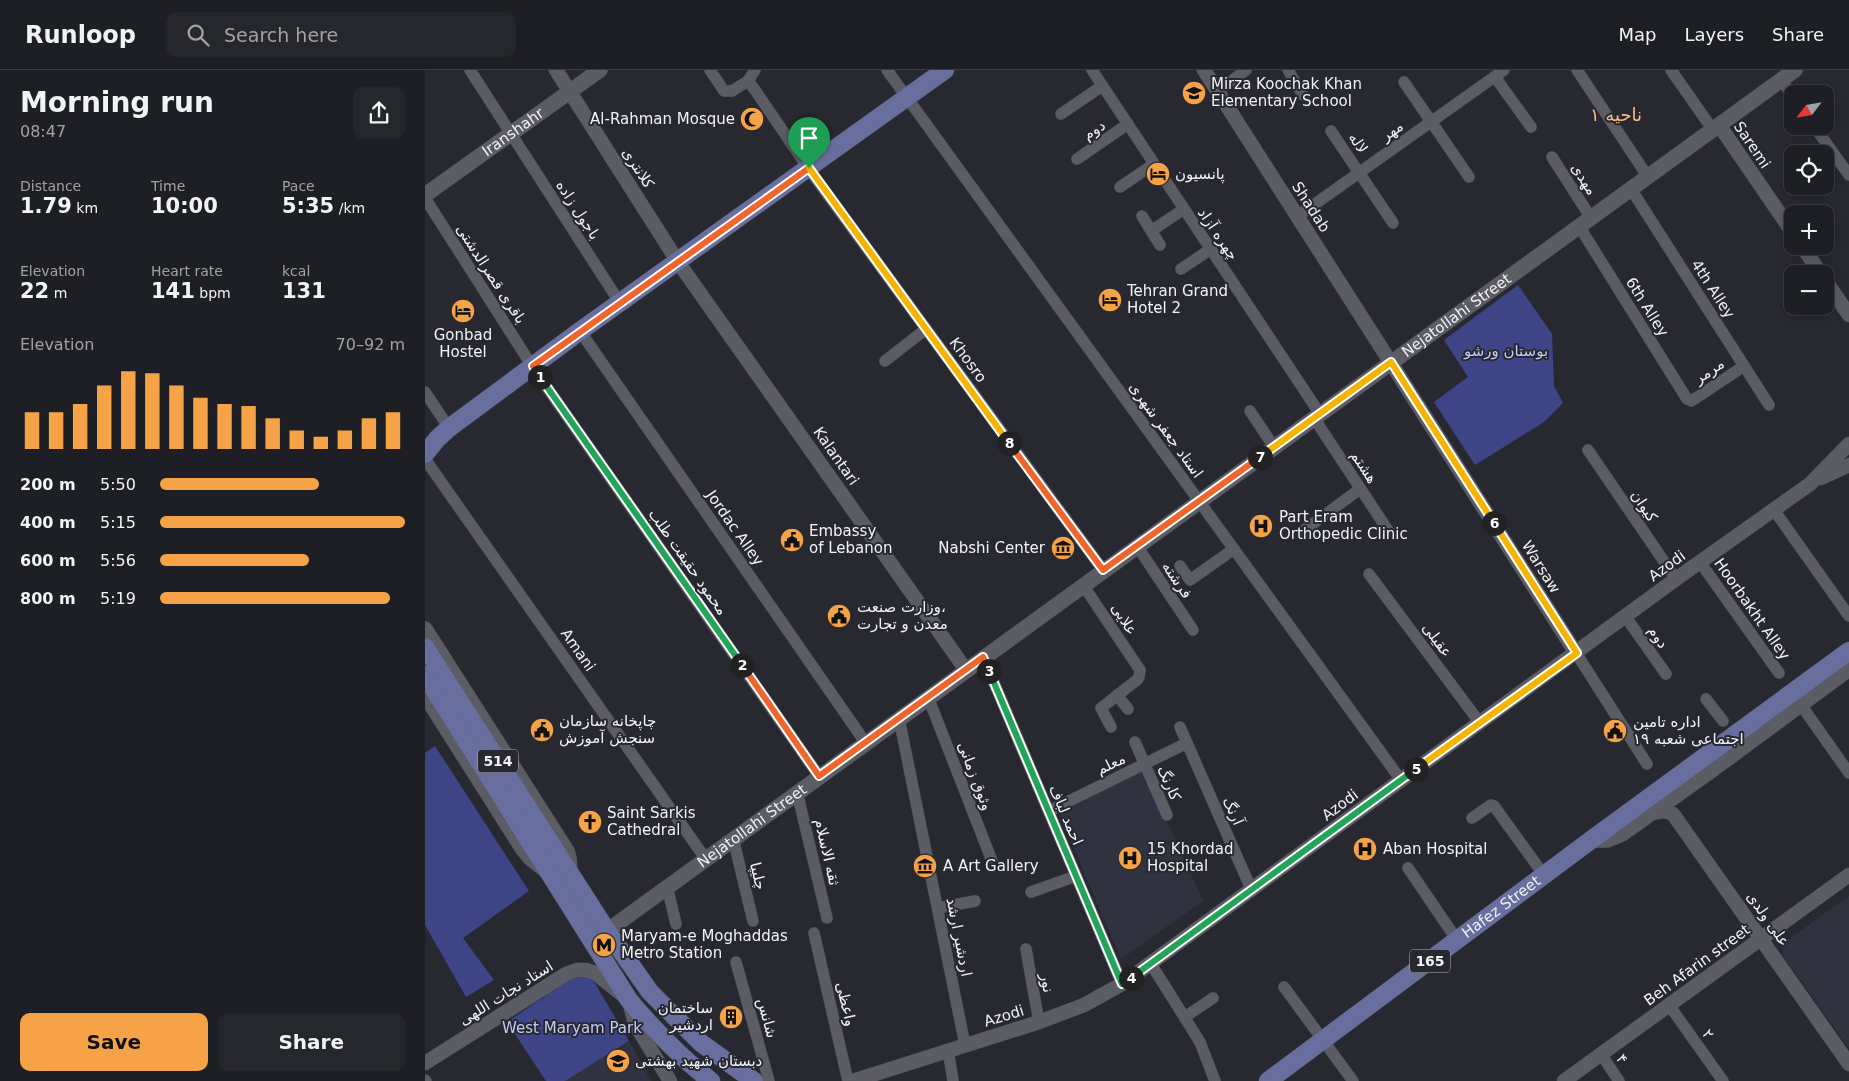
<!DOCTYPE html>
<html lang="en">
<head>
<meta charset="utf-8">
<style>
  :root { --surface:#1e1f24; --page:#26272c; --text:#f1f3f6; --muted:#a1a2a6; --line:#3c3d41; --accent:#f5a346 }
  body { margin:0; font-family:"DejaVu Sans",Vazirmatn,sans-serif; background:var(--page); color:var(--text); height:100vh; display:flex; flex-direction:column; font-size:19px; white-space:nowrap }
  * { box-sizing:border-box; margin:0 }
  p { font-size:16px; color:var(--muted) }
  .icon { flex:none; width:28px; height:28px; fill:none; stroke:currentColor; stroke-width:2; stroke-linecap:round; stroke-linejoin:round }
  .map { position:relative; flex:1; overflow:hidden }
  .details { display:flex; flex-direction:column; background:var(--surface); width:425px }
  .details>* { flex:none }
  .needle { width:32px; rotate:239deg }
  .tools { position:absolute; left:1359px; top:15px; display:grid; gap:10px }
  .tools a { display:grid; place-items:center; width:50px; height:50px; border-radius:10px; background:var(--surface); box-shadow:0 2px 8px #0003,0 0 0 1px var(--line); font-size:25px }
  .pin { position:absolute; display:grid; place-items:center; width:42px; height:42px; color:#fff; margin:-51px -21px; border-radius:50% 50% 50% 0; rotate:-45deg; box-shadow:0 0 5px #0007 }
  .pin .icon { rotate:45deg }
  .km { position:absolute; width:25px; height:25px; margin:-12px; border-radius:50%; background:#222; color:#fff; font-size:14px; line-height:25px; text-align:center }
  .round { display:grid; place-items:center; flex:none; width:52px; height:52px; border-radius:10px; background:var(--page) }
  .headline { display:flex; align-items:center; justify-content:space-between; height:85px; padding:0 20px }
  h1 { font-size:28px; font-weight:700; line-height:38px }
  .stats { display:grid; grid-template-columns:repeat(3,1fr); gap:8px; height:85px; padding:5px 20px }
  .stats div { display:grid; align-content:center }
  .stats b { font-size:21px; font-weight:700 }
  .stats small { font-size:14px; font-weight:400 }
  .stats p { font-size:14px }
  .chart { height:140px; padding:10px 20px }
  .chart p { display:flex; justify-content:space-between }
  .chart svg { width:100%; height:90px; margin-top:5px; stroke:var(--accent); stroke-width:6 }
  .action { display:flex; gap:10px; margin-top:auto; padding:10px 20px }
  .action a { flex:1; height:58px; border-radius:10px; background:var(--accent); color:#111; font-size:20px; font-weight:700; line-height:58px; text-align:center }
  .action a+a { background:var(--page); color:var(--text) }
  ul { padding:0 20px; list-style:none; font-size:16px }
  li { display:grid; grid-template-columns:80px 60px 1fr; align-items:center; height:38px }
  li i { height:12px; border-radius:6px; background:var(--accent) }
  header { display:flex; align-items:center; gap:30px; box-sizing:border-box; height:70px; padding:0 25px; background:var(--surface); border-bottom:1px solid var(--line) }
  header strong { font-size:24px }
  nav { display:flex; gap:28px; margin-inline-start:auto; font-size:18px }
  .search { width:350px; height:45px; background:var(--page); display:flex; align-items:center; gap:12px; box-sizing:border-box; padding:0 18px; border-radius:10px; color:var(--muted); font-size:19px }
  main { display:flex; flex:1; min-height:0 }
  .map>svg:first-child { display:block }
  .built { fill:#30333f }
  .green { fill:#3e4586 }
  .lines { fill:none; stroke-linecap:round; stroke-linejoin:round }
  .minor-casing { stroke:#47484e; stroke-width:12 }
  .tertiary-casing { stroke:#47484e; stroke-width:15 }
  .secondary-casing { stroke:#47484e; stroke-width:16 }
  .primary-casing { stroke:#47484e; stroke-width:19 }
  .minor { stroke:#5b5c64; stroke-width:11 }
  .tertiary { stroke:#5b5c64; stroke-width:14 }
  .secondary { stroke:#5b5c64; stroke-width:15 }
  .primary { stroke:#686f9f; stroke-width:18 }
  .split-1-casing { stroke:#fff; stroke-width:10 }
  .split-2-casing { stroke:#fff; stroke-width:10 }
  .split-3-casing { stroke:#fff; stroke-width:10 }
  .split-4-casing { stroke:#fff; stroke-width:10 }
  .split-5-casing { stroke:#fff; stroke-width:10 }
  .split-6-casing { stroke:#fff; stroke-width:10 }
  .split-7-casing { stroke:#fff; stroke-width:10 }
  .split-8-casing { stroke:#fff; stroke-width:10 }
  .split-9-casing { stroke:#fff; stroke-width:10 }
  .split-1 { stroke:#f0652b; stroke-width:6 }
  .split-2 { stroke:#22a559; stroke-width:6 }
  .split-3 { stroke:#f0652b; stroke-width:6 }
  .split-4 { stroke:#22a559; stroke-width:6 }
  .split-5 { stroke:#22a559; stroke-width:6 }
  .split-6 { stroke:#f5b400; stroke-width:6 }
  .split-7 { stroke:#f5b400; stroke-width:6 }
  .split-8 { stroke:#f0652b; stroke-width:6 }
  .split-9 { stroke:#f5b400; stroke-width:6 }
  .labels { text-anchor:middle; stroke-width:4; stroke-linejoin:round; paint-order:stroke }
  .shield { fill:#282930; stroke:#b5b6bb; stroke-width:1 }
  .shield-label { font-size:14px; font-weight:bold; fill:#f1f2f7 }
  .poi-label { font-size:15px; fill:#f1f2f7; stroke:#282930; text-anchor:start }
  .street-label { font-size:15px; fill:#f1f2f7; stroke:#282930 }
  .park-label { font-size:15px; fill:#c3ccf6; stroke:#282930 }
  .quarter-label { font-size:18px; fill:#f7bd83; stroke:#282930 }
</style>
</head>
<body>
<header>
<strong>Runloop</strong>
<div class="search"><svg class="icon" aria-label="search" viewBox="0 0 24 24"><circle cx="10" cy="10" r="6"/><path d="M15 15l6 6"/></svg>Search here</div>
<nav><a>Map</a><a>Layers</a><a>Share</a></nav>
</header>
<main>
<section class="details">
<div class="headline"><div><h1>Morning run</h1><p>08:47</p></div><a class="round"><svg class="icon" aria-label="share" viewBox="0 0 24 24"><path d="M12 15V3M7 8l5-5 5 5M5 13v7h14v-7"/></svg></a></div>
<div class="stats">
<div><p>Distance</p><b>1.79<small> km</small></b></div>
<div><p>Time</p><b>10:00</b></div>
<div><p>Pace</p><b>5:35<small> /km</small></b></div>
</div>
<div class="stats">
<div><p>Elevation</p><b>22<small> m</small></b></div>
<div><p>Heart rate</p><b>141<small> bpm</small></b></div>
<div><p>kcal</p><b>131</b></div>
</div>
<div class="chart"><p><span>Elevation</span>70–92 m</p>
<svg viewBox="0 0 160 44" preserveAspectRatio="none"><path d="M5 44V26M15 44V26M25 44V22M35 44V13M45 44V6M55 44V7M65 44V13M75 44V19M85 44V22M95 44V23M105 44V29M115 44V35M125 44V38M135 44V35M145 44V29M155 44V26"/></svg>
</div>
<ul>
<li><b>200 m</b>5:50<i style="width:65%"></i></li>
<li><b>400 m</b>5:15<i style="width:100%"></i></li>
<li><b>600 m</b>5:56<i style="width:61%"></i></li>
<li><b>800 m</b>5:19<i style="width:94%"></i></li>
</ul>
<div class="action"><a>Save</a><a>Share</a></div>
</section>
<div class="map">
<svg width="1424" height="1011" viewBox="0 0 1424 1011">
  <rect width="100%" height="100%" fill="#282930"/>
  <g class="built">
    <polygon points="719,700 778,831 696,889 634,744"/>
    <polygon points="1424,826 1424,978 1357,884 1360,872"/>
    <polygon points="204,971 226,1011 140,1011"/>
  </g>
  <g class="green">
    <polygon points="1093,215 1127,264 1129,316 1138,333 1119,352 1050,395 1009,332 1043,307 1019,270"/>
    <polygon points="10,676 104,821 38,868 69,910 41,927 0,855 0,683"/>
    <polygon points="154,905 168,910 204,971 140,1011 121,1011 82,952 144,910"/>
  </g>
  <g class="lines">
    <g class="minor-casing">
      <g id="minor">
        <polyline points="45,0 195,233"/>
        <polyline points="285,0 299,21 307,21 323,11 330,20 383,98 678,500"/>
        <polyline points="462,0 976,710"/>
        <polyline points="667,0 895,344"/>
        <polyline points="863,0 878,25"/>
        <polyline points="1152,0 1223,107"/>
        <polyline points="1246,0 1288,60"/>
        <polyline points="1070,7 1106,57"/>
        <polyline points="1356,10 1368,26"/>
        <polyline points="323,11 330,0"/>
        <polyline points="979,12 1044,107"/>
        <polyline points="793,21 821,0"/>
        <polyline points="636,44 677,16"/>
        <polyline points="1389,56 1424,105"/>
        <polyline points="906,61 968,153"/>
        <polyline points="1127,87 1166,148"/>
        <polyline points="652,89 703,54"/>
        <polyline points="695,117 729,94"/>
        <polyline points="1206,119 1344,335"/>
        <polyline points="0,128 107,296 394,706"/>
        <polyline points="717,146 735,175"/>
        <polyline points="873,146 1079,0"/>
        <polyline points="1154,156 1262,329 1266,331 1271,328 1319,296"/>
        <polyline points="726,161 759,139"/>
        <polyline points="756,199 786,179"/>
        <polyline points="155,261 440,672"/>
        <polyline points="460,291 501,259"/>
        <polyline points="0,322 24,358"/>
        <polyline points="825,341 849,377"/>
        <polyline points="889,348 964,462"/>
        <polyline points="1163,380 1251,509"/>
        <polyline points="0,389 280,788"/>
        <polyline points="1349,440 1424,546"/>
        <polyline points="878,461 935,419"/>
        <polyline points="712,476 768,560"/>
        <polyline points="1275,492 1354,603"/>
        <polyline points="755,496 765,510 809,479"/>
        <polyline points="944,504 1055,653"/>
        <polyline points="658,515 715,600 714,607 712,610 676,638 686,657"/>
        <polyline points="1200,546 1241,604"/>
        <polyline points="1151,583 1222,694"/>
        <polyline points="558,587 697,914"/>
        <polyline points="692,625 703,639"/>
        <polyline points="503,627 569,796"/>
        <polyline points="1281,629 1298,651"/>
        <polyline points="1376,635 1424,703"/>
        <polyline points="474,648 540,975"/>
        <polyline points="755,657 827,821"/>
        <polyline points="710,672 742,745"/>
        <polyline points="372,722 402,848"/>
        <polyline points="624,741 762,673"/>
        <polyline points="1047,748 1066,735 1069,736 1119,805"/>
        <polyline points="308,768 328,851"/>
        <polyline points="983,798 1032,870"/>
        <polyline points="242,816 251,854"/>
        <polyline points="606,822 651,806"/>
        <polyline points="513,838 550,831"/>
        <polyline points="389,863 423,1011"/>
        <polyline points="601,879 614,952"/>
        <polyline points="311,892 344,1011"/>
        <polyline points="726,894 775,972 790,1011"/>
        <polyline points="859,917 928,1011"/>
        <polyline points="1244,935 1298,1011"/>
        <polyline points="760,947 788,928"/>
        <polyline points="523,980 528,1011"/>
        <polyline points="1176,984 1194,1011"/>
        <polyline points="0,1010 1,1011"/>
      </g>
    </g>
    <g class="tertiary-casing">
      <g id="tertiary">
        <polyline points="131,0 253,192 541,600"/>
        <polyline points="779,0 1151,583"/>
        <polyline points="1294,55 1368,163"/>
        <polyline points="1377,176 1396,204"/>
        <polyline points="1400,210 1424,245"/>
        <polyline points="1396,408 1424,395"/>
        <polyline points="1226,743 1240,741 1248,744 1424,994"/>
        <polyline points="0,993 141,904 152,900 161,900 170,903 204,930 210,954 245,1011"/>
        <polyline points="428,1011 614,952 659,935 697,914 1251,509 1385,414 1424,374"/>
        <polyline points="1139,1011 1424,805"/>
      </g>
    </g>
    <g class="secondary-casing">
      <g id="secondary">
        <path id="s1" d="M0 125 175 0"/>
        <polyline points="0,559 142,781 144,788 145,803"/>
        <polyline points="0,625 97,778 105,788 120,800"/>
        <polyline points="1166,770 1182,770 1197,764 1283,703 1424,599"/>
        <path id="s2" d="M182 861 1370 0"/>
      </g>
    </g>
    <g class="primary-casing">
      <g id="primary">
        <polyline points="0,384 12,369 24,358 155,261 520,0"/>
        <polyline points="0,577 182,861 225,922 276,973 329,1011"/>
        <path d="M0 605 204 930C229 960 255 987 286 1011"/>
        <path id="s3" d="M843 1011 1166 770 1424 581"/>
      </g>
    </g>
    <use href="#minor" class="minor"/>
    <use href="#tertiary" class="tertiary"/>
    <use href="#secondary" class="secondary"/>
    <use href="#primary" class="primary"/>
  </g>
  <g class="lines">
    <g class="split-1-casing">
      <polyline id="split-1" points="115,307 108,296 384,98"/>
    </g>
    <g class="split-2-casing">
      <polyline id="split-2" points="115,307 317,595"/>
    </g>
    <g class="split-3-casing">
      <polyline id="split-3" points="317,595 394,706 558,587 564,601"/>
    </g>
    <g class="split-4-casing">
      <polyline id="split-4" points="564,601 697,914 706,908"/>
    </g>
    <g class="split-5-casing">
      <polyline id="split-5" points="706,908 991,699"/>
    </g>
    <g class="split-6-casing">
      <polyline id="split-6" points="991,699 1152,583 1069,453"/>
    </g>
    <g class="split-7-casing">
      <polyline id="split-7" points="835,387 966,292 1069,453"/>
    </g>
    <g class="split-8-casing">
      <polyline id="split-8" points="584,373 678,500 835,387"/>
    </g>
    <g class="split-9-casing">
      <polyline id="split-9" points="384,98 584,373"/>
    </g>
    <use href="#split-1" class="split-1"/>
    <use href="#split-2" class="split-2"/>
    <use href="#split-3" class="split-3"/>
    <use href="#split-4" class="split-4"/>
    <use href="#split-5" class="split-5"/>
    <use href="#split-6" class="split-6"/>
    <use href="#split-7" class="split-7"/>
    <use href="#split-8" class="split-8"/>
    <use href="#split-9" class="split-9"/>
  </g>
  <defs>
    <g id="school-disc" transform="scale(1.25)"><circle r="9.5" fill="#f5a346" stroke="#282930"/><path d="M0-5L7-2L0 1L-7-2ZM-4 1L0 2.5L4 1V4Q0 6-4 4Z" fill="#111"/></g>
    <g id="mosque-disc" transform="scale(1.25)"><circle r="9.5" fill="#f5a346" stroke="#282930"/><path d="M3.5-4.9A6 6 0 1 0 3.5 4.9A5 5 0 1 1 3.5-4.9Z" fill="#111"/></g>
    <g id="hotel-disc" transform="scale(1.25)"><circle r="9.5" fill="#f5a346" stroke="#282930"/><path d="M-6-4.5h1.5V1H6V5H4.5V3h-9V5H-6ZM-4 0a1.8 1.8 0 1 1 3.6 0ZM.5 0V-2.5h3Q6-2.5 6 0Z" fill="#111"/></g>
    <g id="hospital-disc" transform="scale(1.25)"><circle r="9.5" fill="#f5a346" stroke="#282930"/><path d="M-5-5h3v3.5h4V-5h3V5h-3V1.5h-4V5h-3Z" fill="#111"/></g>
    <g id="civic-disc" transform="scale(1.25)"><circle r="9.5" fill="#f5a346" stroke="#282930"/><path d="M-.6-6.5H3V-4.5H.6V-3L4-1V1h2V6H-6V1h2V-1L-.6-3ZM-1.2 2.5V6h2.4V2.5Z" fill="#111"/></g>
    <g id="museum-disc" transform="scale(1.25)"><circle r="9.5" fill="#f5a346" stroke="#282930"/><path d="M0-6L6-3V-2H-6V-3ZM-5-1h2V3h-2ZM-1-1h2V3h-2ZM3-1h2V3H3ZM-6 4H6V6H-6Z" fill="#111"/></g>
    <g id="church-disc" transform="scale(1.25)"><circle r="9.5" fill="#f5a346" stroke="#282930"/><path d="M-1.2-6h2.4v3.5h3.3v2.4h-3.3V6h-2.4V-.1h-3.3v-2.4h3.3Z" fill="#111"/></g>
    <g id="metro-disc" transform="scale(1.25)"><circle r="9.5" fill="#f5a346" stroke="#282930"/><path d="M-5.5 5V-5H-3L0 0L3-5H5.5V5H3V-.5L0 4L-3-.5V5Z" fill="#111"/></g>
    <g id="building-disc" transform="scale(1.25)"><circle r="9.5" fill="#f5a346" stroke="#282930"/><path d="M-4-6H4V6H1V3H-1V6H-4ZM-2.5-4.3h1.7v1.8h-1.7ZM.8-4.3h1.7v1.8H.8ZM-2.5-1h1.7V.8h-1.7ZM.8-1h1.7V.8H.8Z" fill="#111"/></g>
  </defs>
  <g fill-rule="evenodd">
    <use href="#school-disc" x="769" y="23"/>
    <use href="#mosque-disc" x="327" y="49"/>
    <use href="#hotel-disc" x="733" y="104"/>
    <use href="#hotel-disc" x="685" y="230"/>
    <use href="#hotel-disc" x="38" y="241"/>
    <use href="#hospital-disc" x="836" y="456"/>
    <use href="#civic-disc" x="367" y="470"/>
    <use href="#museum-disc" x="638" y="478"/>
    <use href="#civic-disc" x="414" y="546"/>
    <use href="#civic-disc" x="117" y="660"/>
    <use href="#civic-disc" x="1190" y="661"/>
    <use href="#church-disc" x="165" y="752"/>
    <use href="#hospital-disc" x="940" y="779"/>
    <use href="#hospital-disc" x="705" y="788"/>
    <use href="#museum-disc" x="500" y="796"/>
    <use href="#metro-disc" x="179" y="875"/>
    <use href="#building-disc" x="306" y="947"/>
    <use href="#school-disc" x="193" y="991"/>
  </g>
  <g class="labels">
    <g class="shield">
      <rect x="53" y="679.5" width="40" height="23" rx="4"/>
      <rect x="985" y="879.5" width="40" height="23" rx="4"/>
    </g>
    <g class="shield-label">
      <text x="73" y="696">514</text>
      <text x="1005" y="896">165</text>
    </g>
    <g class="poi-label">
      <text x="786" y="19">Mirza Koochak Khan<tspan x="786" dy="17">Elementary School</tspan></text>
      <text x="310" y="54" text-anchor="end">Al-Rahman Mosque</text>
      <text x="750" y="109">پانسیون</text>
      <text x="702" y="226">Tehran Grand<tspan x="702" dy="17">Hotel 2</tspan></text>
      <text x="38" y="270" text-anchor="middle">Gonbad<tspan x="38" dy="17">Hostel</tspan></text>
      <text x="854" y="452">Part Eram<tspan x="854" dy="17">Orthopedic Clinic</tspan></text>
      <text x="384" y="466">Embassy<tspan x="384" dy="17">of Lebanon</tspan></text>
      <text x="620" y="483" text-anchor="end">Nabshi Center</text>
      <text x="432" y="542">وزارت صنعت،<tspan x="432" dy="17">معدن و تجارت</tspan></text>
      <text x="134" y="656">چاپخانه سازمان<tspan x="134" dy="17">سنجش آموزش</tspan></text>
      <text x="1208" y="657">اداره تامین<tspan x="1208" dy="17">اجتماعی شعبه ۱۹</tspan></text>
      <text x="182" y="748">Saint Sarkis<tspan x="182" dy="17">Cathedral</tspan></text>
      <text x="722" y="784">15 Khordad<tspan x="722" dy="17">Hospital</tspan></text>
      <text x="958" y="784">Aban Hospital</text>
      <text x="518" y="801">A Art Gallery</text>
      <text x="196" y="871">Maryam-e Moghaddas<tspan x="196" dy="17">Metro Station</tspan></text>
      <text x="288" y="943" text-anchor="end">ساختمان<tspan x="288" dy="17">اردشیر</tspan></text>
      <text x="210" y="996">دبستان شهید بهشتی</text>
    </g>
    <g class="street-label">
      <text transform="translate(669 60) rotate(-34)" y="5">دوم</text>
      <text transform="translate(967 61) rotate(-35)" y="5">مهر</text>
      <text dy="5" stroke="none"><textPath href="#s1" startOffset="108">Iranshahr</textPath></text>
      <text transform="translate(933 73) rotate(56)" y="5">لاله</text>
      <text transform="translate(1327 75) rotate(56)" y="5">Saremi</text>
      <text transform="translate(213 98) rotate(57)" y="5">کلانتری</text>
      <text transform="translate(1159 109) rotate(57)" y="5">مهدی</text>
      <text transform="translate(886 137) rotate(57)" y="5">Shadab</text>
      <text transform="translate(153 140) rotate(57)" y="5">باجول زاده</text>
      <text transform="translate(793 164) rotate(56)" y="5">چهره آزاد</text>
      <text transform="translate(66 204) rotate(57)" y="5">باقری قصرالدشتی</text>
      <text transform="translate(1288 219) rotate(57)" y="5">4th Alley</text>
      <text transform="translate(1222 237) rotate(58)" y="5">6th Alley</text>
      <text dy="5" stroke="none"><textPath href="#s2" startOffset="1049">Nejatollahi Street</textPath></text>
      <text transform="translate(543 290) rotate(54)" y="5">Khosro</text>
      <text transform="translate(1284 301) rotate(-34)" y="5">مرمر</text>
      <text transform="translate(741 360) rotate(54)" y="5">استاد جعفر شهری</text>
      <text transform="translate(411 386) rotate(55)" y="5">Kalantari</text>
      <text transform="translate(939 397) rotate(57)" y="5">هشتم</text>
      <text transform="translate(1219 436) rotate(56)" y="5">کیوان</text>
      <text transform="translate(310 458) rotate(55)" y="5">Jordac Alley</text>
      <text transform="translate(263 492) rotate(55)" y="5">محمود حقیقت طلب</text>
      <text transform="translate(1242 496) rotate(-36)" y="5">Azodi</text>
      <text transform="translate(1116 497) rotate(58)" y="5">Warsaw</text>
      <text transform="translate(752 510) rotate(56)" y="5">فرشته</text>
      <text transform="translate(1327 539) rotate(55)" y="5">Hoorbakht Alley</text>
      <text transform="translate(699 549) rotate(57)" y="5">علایی</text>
      <text transform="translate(1233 567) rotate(55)" y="5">دوم</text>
      <text transform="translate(1012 570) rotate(53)" y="5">عقیلی</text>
      <text transform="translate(153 580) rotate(55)" y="5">Amani</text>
      <text transform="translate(686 694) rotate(-26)" y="5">معلم</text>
      <text transform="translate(550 706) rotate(69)" y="5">وثوق زمانی</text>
      <text transform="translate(744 713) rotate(67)" y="5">کارنگ</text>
      <text transform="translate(915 735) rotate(-37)" y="5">Azodi</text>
      <text transform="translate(808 741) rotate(66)" y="5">آرنگ</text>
      <text transform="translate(641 745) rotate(67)" y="5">احمد لباف</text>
      <text dy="5" stroke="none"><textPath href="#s2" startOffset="179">Nejatollahi Street</textPath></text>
      <text transform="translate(402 782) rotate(77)" y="5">ثقه الاسلام</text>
      <text transform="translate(333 806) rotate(76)" y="5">چلیپا</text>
      <text dy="5" stroke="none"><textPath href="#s3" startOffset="291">Hafez Street</textPath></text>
      <text transform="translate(1343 849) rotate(55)" y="5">علی ولدی</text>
      <text transform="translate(534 867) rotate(79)" y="5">اردشیر ارشد</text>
      <text transform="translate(1272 895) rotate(-36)" y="5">Beh Afarin street</text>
      <text transform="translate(622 913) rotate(80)" y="5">نور</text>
      <text transform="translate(81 923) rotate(-32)" y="5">استاد نجات اللهی</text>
      <text transform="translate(421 934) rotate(77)" y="5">واعظی</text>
      <text transform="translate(579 946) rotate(-17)" y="5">Azodi</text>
      <text transform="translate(342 948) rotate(75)" y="5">شانس</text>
      <text transform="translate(1283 964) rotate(54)" y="5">۲</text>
      <text transform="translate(1197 989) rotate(55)" y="5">۴</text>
    </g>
    <g class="park-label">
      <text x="1081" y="286">بوستان ورشو</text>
      <text x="147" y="963">West Maryam Park</text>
    </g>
    <g class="quarter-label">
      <text x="1191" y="51">ناحیه ۱</text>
    </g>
  </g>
</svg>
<div class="tools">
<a><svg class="needle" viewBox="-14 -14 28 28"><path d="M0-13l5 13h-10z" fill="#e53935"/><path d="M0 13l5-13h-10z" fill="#a1a2a6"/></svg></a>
<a><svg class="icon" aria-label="locate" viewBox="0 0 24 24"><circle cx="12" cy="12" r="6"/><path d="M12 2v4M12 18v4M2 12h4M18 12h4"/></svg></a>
<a>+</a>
<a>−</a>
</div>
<div class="pin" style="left:384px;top:98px;background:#1e9e55"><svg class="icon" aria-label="arrive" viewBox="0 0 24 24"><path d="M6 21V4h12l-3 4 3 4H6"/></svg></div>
<b class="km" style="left:115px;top:307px">1</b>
<b class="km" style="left:317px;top:595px">2</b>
<b class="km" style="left:564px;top:601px">3</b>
<b class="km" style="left:706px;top:908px">4</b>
<b class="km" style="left:991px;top:699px">5</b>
<b class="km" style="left:1069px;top:453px">6</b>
<b class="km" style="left:835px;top:387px">7</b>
<b class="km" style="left:584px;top:373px">8</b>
</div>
</main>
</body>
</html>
